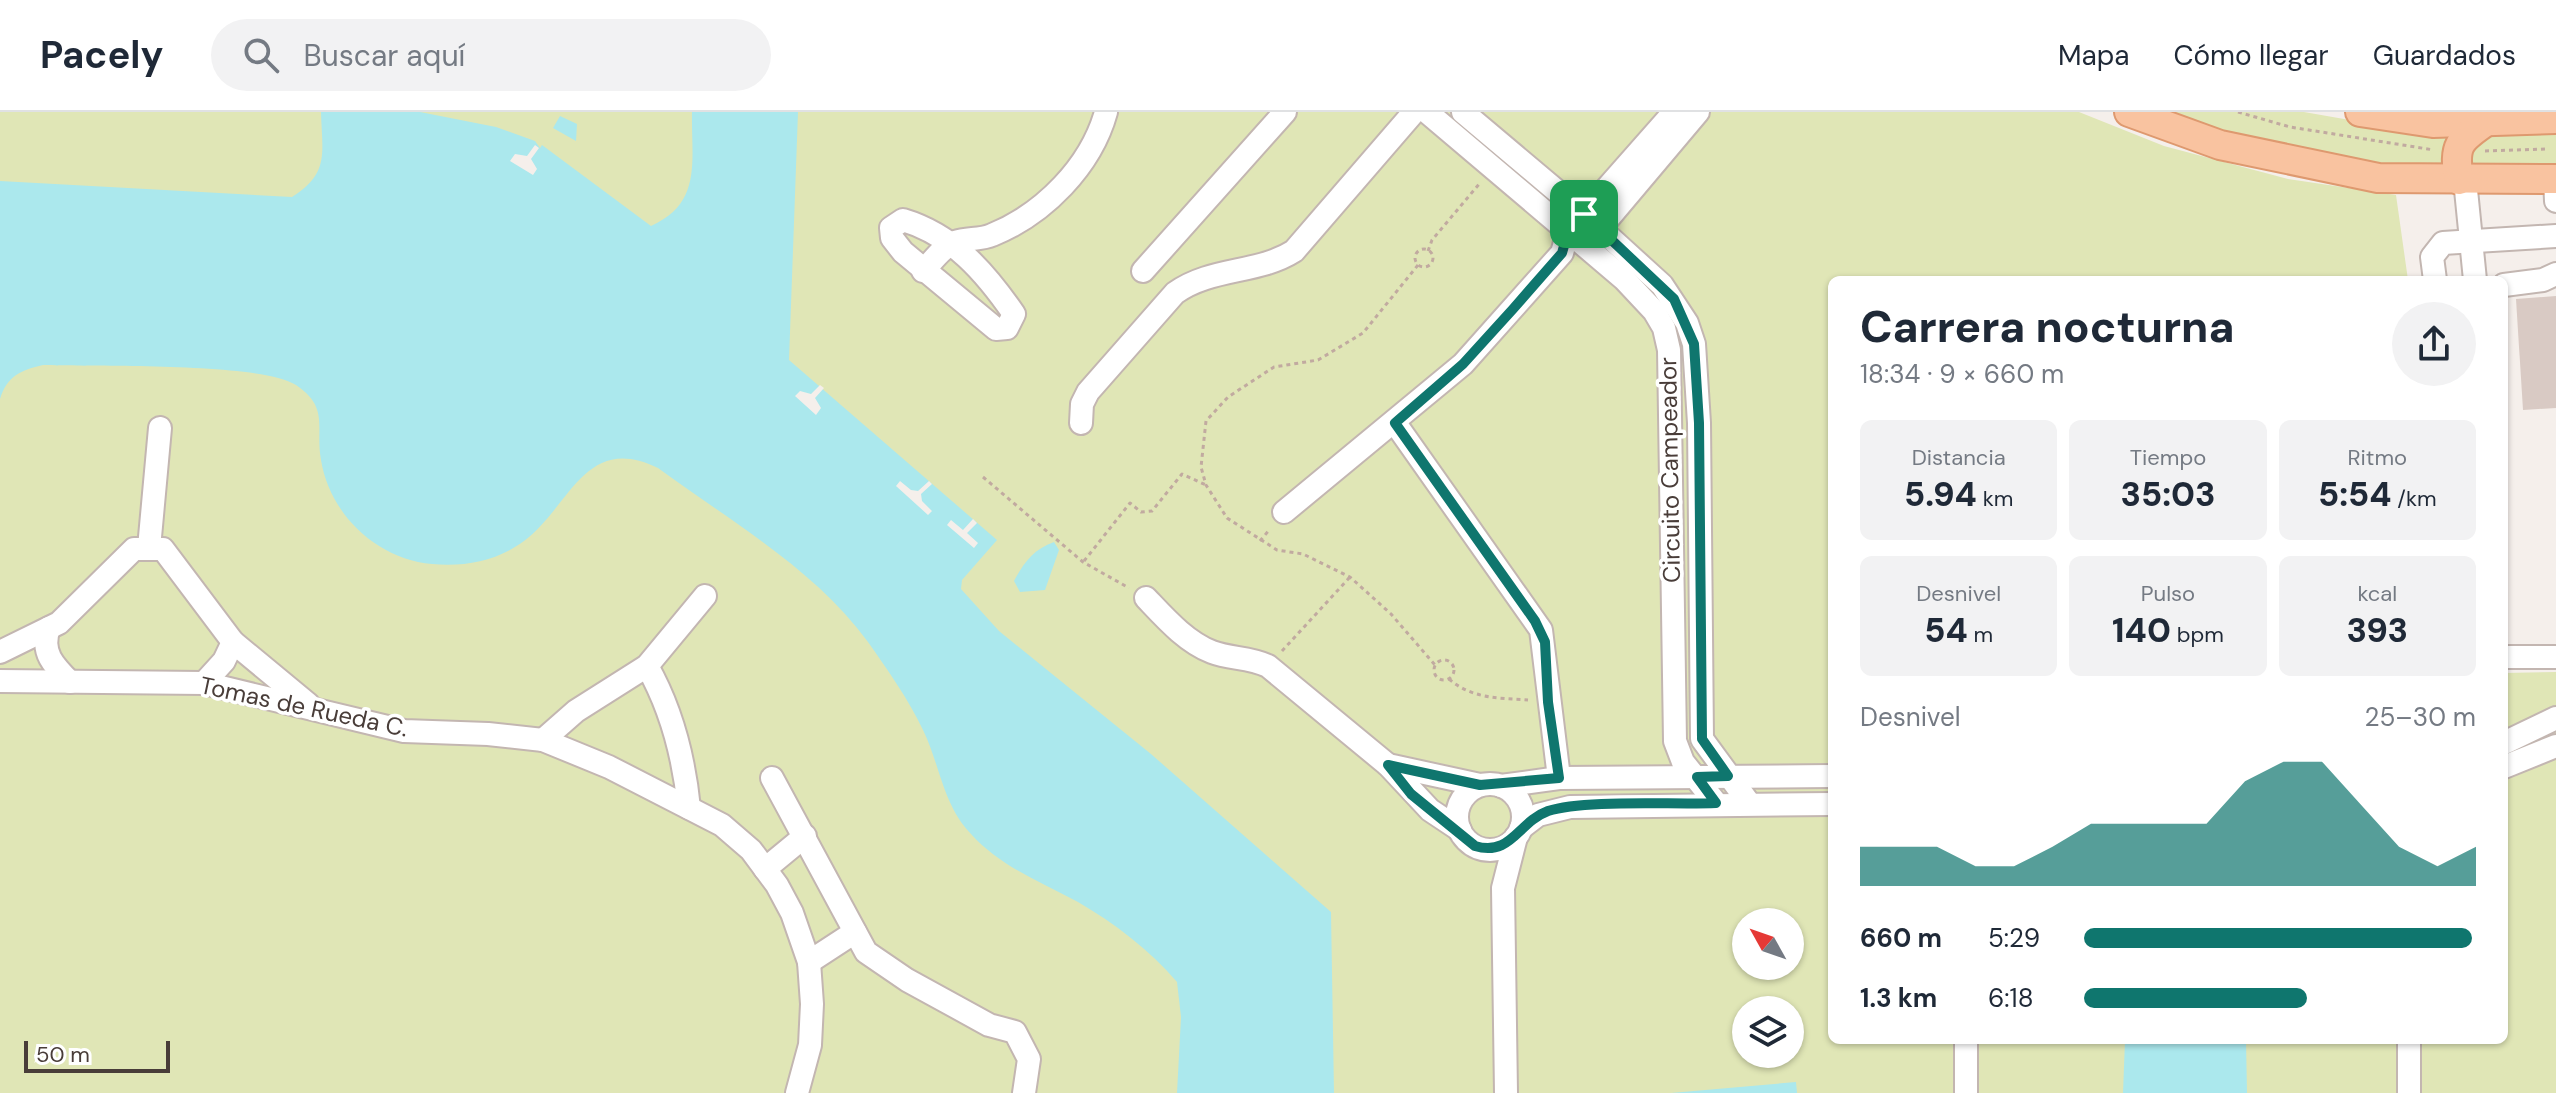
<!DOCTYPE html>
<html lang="es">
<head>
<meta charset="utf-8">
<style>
  :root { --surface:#fff; --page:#f2f2f3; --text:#1f2937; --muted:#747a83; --line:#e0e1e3; --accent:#0f766e }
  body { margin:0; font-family:"DM Sans",sans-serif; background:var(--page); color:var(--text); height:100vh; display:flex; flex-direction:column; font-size:30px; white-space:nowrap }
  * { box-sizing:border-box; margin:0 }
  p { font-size:26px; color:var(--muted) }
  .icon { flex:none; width:44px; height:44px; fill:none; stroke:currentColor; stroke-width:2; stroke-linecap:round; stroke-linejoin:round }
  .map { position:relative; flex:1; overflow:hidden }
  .panel { position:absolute; left:1828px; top:164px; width:680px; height:768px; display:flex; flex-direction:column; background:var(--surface); border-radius:12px; box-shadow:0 2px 6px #0004 }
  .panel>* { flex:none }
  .needle { width:52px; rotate:310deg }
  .fabs { position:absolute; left:1732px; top:796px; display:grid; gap:16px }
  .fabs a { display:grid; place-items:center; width:72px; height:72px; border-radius:50%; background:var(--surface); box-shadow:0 2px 6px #0004; font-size:40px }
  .scale { position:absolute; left:24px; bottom:20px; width:146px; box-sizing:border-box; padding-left:8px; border:4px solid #493d39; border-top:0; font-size:22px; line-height:28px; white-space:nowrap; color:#493d39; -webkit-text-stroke:6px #fff; paint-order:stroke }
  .pin { position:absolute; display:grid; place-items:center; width:68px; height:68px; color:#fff; margin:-34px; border-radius:16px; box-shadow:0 4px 12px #0006 }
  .round { display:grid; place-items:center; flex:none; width:84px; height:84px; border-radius:42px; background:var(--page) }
  .overview { display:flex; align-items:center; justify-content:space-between; height:136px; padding:0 32px }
  h1 { font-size:44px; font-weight:800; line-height:60px }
  .stats { display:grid; grid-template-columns:repeat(3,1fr); gap:12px; height:136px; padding:8px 32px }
  .stats div { display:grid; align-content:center; border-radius:12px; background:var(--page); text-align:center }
  .stats b { font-size:34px; font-weight:800 }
  .stats small { font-size:22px; font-weight:400 }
  .stats p { font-size:22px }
  .chart { height:224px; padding:16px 32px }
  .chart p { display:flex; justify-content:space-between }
  .chart svg { width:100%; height:144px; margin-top:8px; fill:var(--accent); opacity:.7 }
  ul { padding:0 32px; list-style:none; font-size:26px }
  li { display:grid; grid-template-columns:128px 96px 1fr; align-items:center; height:60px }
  li i { height:20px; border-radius:10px; background:var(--accent) }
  header { display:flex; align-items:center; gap:48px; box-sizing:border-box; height:112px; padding:0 40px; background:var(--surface); border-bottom:2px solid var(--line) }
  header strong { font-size:38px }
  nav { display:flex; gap:44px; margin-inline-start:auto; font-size:28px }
  .search { width:560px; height:72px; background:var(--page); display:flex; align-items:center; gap:20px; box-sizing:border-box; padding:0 28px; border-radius:44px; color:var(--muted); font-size:30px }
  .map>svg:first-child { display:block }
  .green { fill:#e0e6b6; fill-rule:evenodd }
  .water { fill:#abe8ed }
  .pier { fill:#f5efeb }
  .building { fill:#d9cac4 }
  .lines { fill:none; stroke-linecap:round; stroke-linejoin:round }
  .minor-casing { stroke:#c3b6b1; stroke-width:26 }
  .major-casing { stroke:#de996f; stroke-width:32 }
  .path { stroke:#c1aaa0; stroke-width:3; stroke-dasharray:4 4; stroke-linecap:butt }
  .minor { stroke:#fff; stroke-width:22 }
  .major { stroke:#f9c3a0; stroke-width:28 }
  .route-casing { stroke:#fff; stroke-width:16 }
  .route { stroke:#0f766e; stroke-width:10 }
  .labels { text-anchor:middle; stroke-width:7; stroke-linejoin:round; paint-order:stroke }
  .street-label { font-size:24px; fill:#493d39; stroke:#fff }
</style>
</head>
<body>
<header>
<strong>Pacely</strong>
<div class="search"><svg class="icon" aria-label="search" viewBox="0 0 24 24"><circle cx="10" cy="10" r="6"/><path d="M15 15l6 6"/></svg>Buscar aquí</div>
<nav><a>Mapa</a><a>Cómo llegar</a><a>Guardados</a></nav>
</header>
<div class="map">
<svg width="2556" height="981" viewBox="0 0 2556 981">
  <rect width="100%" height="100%" fill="#f5efeb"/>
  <g class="green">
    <path d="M0 0H2079L2164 34 2288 67 2396 83 2408 168H1832V928H2504V561L2556 560V981H0ZM1746 810H1790V854H1746ZM1746 898H1790V942H1746Z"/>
    <path d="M2169 0H2304L2407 18 2556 19V59C2522 60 2486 63 2451 60 2355 53 2260 34 2169 0Z"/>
  </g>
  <g class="water">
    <path d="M321 0H420L496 15 535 29 540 36 542 33 651 114C703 91 691 48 692 0H798L789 248 997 428 962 468 961 477 999 519 1151 642 1331 800 1334 981H1177L1181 905 1177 870C1150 838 1114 811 1078 790 1039 769 1001 755 971 722 943 693 940 653 923 618 909 588 887 557 868 530 815 457 730 409 658 356 585 320 570 395 524 429 497 449 465 455 432 452 377 447 330 403 321 348 315 315 330 296 296 273 261 250 93 255 43 253 21 258 7 264 0 287V69L292 85C330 61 322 41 321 0Z"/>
    <polygon points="560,4 577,12 576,29 553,16"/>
    <path d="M1054 430 1059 438 1045 478 1020 480 1014 469C1024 450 1034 437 1054 430Z"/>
    <polygon points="2125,928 2246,928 2247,981 2123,981"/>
    <polygon points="1796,970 1797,981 1671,981"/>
  </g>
  <g class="pier">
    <polygon points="535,33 539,36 531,47 537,57 533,63 510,49 515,42 527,44"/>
    <polygon points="820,273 824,276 815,286 821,296 816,303 795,284 800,279 811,282"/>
    <polygon points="900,369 911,378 918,379 929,369 932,372 921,382 922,389 932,399 928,403 896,374"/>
    <polygon points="973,407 977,411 967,421 978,431 974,436 947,413 951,408 963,418"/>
  </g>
  <polygon class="building" points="2556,184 2556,296 2523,298 2516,187"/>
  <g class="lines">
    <g class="minor-casing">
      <g id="minor">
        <polyline points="1427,0 1624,167 1654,199 1664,216 1669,238 1675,629 1683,650 1716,691"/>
        <polyline points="1463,0 1584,102 1674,0"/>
        <polyline points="2555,67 2556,89"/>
        <polyline points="2465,68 2475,168"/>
        <path d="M903 108C953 123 985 160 1014 202L1007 216 996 217 903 140 892 126 891 116Z"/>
        <polyline points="1591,127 1698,0"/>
        <path d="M923 159C932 150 943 134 955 130 967 126 981 128 992 123 1044 102 1091 54 1106 0"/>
        <polyline points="1143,159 1285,0"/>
        <polyline points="2435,168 2432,145 2443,131 2556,124"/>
        <polyline points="2504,173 2543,168 2556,162"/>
        <path d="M1081 311 1082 292 1088 280 1175 181C1211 155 1258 162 1294 139L1414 0"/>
        <polyline points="1395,311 1541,518 1559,666"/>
        <polyline points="1284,400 1463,252 1562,141 1568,120 1584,102 1662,173 1687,211 1694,232 1699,311 1702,627 1749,691"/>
        <polyline points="149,436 160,316"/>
        <path d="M1146 486C1165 506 1186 530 1212 540 1230 547 1250 545 1268 554L1388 653 1430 698 1460 718"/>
        <path d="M49 516C40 540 54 554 70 570"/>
        <polyline points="0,540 59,511 134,437 163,437 233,530 308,592"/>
        <polyline points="2504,545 2556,545"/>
        <path d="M647 554C672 598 684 646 689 696"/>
        <polyline points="0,569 204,571 404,619 488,622 543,628 609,655 722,713 751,738 777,773 792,801 809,850 812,892 810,933 797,981"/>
        <polyline points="204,571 224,549 233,530"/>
        <polyline points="543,628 576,599 647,554 705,484"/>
        <polyline points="2504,631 2556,606"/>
        <polyline points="1388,653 1480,673"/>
        <polyline points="2504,655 2556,634"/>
        <polyline points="772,666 866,840 907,868 989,913 1015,920 1029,947 1024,981"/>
        <circle cx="1490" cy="705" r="33"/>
        <polyline points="1501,674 1559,666 1832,664"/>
        <polyline points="1521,716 1538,703 1570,695 1832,692"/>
        <polyline points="765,757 805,724"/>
        <polyline points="809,850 855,820"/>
        <polyline points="1506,981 1503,776 1516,725"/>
        <polyline points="1966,981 1966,928"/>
        <polyline points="2409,981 2409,928"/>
      </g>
    </g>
    <g class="major-casing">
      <g id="major">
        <polyline points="2129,0 2220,33 2378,66 2556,67"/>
        <polyline points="2360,0 2433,11 2556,7"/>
        <path d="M2459 68C2453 33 2459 28 2487 9"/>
      </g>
    </g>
    <g class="path">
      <polyline points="2238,0 2290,15 2434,38"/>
      <polyline points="2485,39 2547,37"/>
      <circle cx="1424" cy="146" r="9"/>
      <polyline points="1428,139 1432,128 1480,71"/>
      <polyline points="1418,153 1363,221 1318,248 1274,255 1228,285 1206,309 1201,355 1206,373 1227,406 1277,438 1303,442 1350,465 1391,502 1435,553"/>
      <polyline points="983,365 1083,450 1129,476"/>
      <polyline points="1260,429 1270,417"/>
      <polyline points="1084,449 1130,391 1141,400 1152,399 1182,362 1206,373"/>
      <polyline points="1282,539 1350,465"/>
      <circle cx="1444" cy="558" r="10"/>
      <path d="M1449 567C1472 587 1499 586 1528 588"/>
    </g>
    <use href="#minor" class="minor"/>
    <use href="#major" class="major"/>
  </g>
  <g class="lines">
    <g class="route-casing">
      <path id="route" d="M1584 102 1674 187 1694 232 1699 311 1702 627 1728 664 1697 665 1716 691C1674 693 1585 687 1548 699 1518 710 1511 745 1475 734L1411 682 1388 653 1480 673 1559 666 1548 590 1545 530 1535 509 1395 311 1463 252 1513 197 1562 141 1568 120Z"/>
    </g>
    <use href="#route" class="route"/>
  </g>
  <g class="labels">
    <g class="street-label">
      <text transform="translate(1670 358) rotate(-91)" y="8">Circuito Campeador</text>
      <text transform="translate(304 595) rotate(12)" y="8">Tomas de Rueda C.</text>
    </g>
  </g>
</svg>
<div class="fabs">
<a><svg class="needle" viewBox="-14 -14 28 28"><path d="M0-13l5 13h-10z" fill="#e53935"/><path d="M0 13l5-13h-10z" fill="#747a83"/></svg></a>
<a><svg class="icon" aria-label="layers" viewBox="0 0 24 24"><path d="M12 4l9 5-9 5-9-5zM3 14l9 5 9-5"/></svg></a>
</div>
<div class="scale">50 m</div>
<div class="pin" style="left:1584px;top:102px;background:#1e9e55"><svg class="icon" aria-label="arrive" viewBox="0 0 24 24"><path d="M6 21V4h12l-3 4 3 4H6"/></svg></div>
<section class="panel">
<div class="overview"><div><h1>Carrera nocturna</h1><p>18:34 · 9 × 660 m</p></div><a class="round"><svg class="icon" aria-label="share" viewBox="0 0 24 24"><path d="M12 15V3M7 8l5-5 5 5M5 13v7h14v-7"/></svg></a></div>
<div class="stats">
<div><p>Distancia</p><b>5.94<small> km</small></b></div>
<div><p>Tiempo</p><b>35:03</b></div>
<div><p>Ritmo</p><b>5:54<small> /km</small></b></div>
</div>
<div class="stats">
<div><p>Desnivel</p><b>54<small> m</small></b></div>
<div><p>Pulso</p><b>140<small> bpm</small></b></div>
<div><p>kcal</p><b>393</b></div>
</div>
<div class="chart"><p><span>Desnivel</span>25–30 m</p>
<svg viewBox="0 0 160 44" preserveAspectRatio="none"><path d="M0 44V32L10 32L20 32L30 38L40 38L50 32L60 25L70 25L80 25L90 25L100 12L110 6L120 6L130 19L140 32L150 38L160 32V44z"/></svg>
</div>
<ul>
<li><b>660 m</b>5:29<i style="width:99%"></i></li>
<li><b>1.3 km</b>6:18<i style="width:57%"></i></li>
</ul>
</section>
</div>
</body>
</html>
